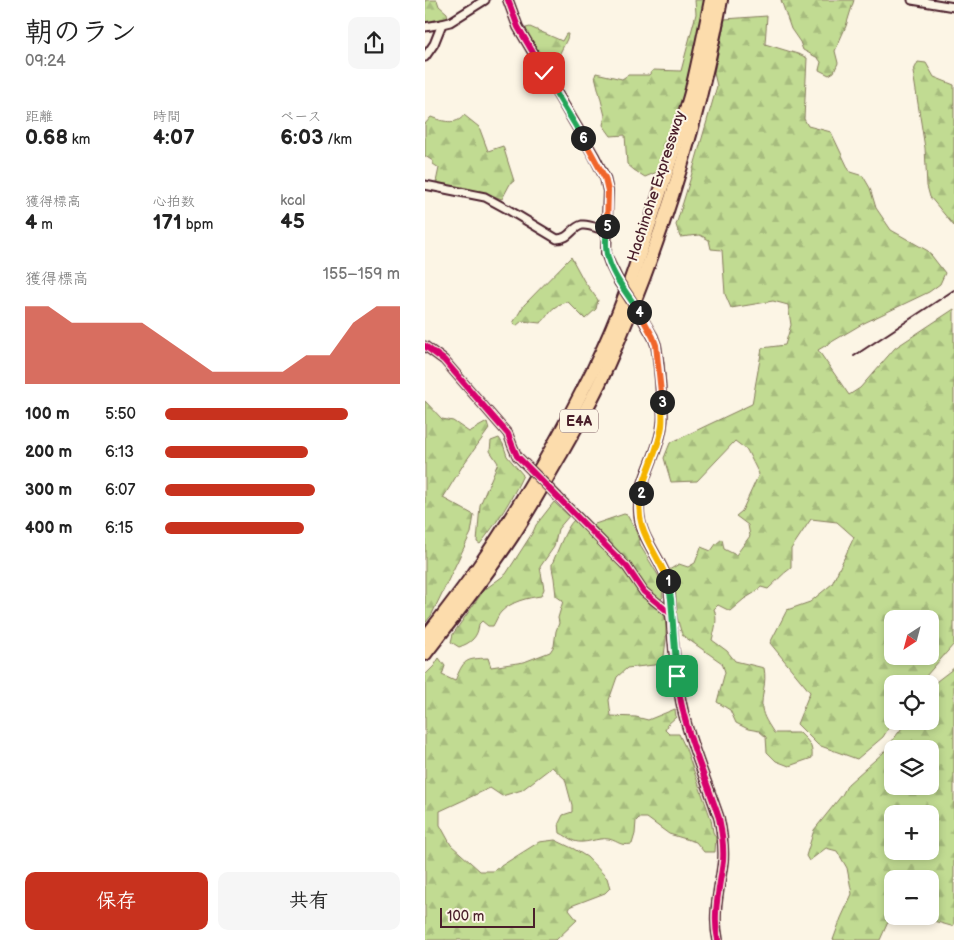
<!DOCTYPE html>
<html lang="ja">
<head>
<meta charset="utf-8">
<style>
  :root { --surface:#fff; --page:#f6f6f6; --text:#222; --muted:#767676; --accent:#c8321e }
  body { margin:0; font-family:"Balsamiq Sans","Klee One",sans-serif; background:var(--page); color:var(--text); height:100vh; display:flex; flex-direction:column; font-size:19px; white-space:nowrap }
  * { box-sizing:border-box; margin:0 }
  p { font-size:16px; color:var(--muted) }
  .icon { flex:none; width:28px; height:28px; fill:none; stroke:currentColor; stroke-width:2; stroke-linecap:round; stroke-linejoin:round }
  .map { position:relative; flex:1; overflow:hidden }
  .sheet { display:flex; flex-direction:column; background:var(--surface); width:425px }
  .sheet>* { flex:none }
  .needle { width:32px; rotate:216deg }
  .controls { position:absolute; left:459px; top:610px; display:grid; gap:10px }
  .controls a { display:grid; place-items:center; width:55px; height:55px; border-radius:10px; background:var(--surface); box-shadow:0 2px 8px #0003; font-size:25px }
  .scale { position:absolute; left:15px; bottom:12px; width:95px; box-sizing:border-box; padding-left:5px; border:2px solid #4a1f2b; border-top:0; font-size:14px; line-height:18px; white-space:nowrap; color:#4a1f2b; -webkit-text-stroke:4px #fcf5e5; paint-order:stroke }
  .pin { position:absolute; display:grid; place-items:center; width:42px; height:42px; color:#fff; margin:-21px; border-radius:10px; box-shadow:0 2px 8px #0006 }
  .km { position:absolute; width:25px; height:25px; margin:-12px; border-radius:50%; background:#222; color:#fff; font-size:14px; line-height:25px; text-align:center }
  .round { display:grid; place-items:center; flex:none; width:52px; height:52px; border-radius:10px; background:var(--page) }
  .headline { display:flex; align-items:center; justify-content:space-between; height:85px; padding:0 25px }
  h1 { font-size:28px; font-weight:700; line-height:38px }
  .figures { display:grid; grid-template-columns:repeat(3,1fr); gap:8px; height:85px; padding:5px 25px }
  .figures div { display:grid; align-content:center }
  .figures b { font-size:21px; font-weight:700 }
  .figures small { font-size:14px; font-weight:400 }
  .figures p { font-size:14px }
  .chart { height:140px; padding:10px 25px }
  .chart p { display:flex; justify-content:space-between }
  .chart svg { width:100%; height:90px; margin-top:5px; fill:var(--accent); opacity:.7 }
  .cta { display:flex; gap:10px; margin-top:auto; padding:10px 25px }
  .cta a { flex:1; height:58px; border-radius:10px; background:var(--accent); color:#fff; font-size:20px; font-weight:700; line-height:58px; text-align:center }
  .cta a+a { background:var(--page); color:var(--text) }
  ul { padding:0 25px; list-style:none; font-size:16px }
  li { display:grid; grid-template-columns:80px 60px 1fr; align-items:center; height:38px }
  li i { height:12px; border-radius:6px; background:var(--accent) }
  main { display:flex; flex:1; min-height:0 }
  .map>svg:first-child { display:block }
  .forest { fill:url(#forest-firs); stroke:#867d5e; fill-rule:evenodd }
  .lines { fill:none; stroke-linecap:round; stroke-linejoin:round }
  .street-casing { stroke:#4a1f2b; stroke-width:11 }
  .secondary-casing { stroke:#4a1f2b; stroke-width:12 }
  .highway-casing { stroke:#4a1f2b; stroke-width:16 }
  .street { stroke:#fcf5e5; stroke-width:7 }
  .secondary { stroke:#fcf5e5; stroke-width:9 }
  .highway { stroke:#fcdcac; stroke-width:12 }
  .rail { stroke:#4a1f2b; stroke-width:2 }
  .street-bridge-casing { stroke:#4a1f2b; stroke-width:11; stroke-linecap:butt }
  .secondary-bridge-casing { stroke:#4a1f2b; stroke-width:12; stroke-linecap:butt }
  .street-bridge { stroke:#fcf5e5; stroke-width:7 }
  .secondary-bridge { stroke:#fcf5e5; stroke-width:9 }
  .cycleway-casing { stroke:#fcf5e5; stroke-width:9 }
  .cycleway { stroke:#d6006c; stroke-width:6 }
  .split-1-casing { stroke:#fff; stroke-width:10 }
  .split-2-casing { stroke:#fff; stroke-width:10 }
  .split-3-casing { stroke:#fff; stroke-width:10 }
  .split-4-casing { stroke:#fff; stroke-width:10 }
  .split-5-casing { stroke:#fff; stroke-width:10 }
  .split-6-casing { stroke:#fff; stroke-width:10 }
  .split-7-casing { stroke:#fff; stroke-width:10 }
  .split-1 { stroke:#22a559; stroke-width:6 }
  .split-2 { stroke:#f5b400; stroke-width:6 }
  .split-3 { stroke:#f5b400; stroke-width:6 }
  .split-4 { stroke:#f0652b; stroke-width:6 }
  .split-5 { stroke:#22a559; stroke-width:6 }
  .split-6 { stroke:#f0652b; stroke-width:6 }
  .split-7 { stroke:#22a559; stroke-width:6 }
  .labels { text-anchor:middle; stroke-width:4; stroke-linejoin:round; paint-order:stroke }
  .shield { fill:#fcf5e5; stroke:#7f5f63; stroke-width:1 }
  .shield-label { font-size:14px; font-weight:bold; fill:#4a1f2b }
  .street-label { font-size:15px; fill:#4a1f2b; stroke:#fcf5e5 }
</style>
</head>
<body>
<main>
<section class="sheet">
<div class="headline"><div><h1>朝のラン</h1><p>09:24</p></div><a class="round"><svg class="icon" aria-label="share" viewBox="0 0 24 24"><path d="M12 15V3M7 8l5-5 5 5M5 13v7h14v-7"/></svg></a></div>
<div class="figures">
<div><p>距離</p><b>0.68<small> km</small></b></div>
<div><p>時間</p><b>4:07</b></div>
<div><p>ペース</p><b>6:03<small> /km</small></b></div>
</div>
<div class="figures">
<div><p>獲得標高</p><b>4<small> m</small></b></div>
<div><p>心拍数</p><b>171<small> bpm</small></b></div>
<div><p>kcal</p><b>45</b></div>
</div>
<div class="chart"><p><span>獲得標高</span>155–159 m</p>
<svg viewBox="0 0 160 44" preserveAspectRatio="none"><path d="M0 44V6L10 6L20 14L30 14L40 14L50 14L60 22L70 30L80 38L90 38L100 38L110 38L120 30L130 30L140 14L150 6L160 6V44z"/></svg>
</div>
<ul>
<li><b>100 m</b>5:50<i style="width:78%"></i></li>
<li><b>200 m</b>6:13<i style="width:61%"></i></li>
<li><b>300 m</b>6:07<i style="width:64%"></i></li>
<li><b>400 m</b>6:15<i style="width:59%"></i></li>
</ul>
<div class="cta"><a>保存</a><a>共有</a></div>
</section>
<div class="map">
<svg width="529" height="940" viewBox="0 0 529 940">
  <defs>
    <pattern id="forest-firs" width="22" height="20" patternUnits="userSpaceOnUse" patternTransform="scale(1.25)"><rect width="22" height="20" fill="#c1db92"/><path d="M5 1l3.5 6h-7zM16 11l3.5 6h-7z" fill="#a7bc7e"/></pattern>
  </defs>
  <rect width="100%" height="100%" fill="#fcf5e5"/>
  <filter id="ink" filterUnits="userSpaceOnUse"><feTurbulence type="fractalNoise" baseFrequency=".02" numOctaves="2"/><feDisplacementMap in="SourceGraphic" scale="10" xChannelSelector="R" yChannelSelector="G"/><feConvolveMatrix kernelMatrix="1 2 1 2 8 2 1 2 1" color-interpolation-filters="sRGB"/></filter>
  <g filter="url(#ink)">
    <g class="forest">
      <polygon points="0,0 12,0 14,6 22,13 23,18 15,21 0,22"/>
      <path d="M270 0H280C275 28 268 56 261 84 254 113 246 142 237 170L220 177 209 170 202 164 200 135 186 136 178 125 180 116 170 76 171 73 197 79 203 75H224L228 70 256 71 271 14Z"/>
      <polygon points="356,0 429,0 421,26 410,51 413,63 409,72 404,75 394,70 396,62 393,58 378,50 375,42 366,29"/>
      <path d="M342 16 340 44 376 55 382 58 379 119 383 126 406 132 425 172 438 176 445 188 451 208 466 230 503 251 520 273 515 284 504 292 437 324 393 350 424 395 435 388 470 348 529 309V644L494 684H468V721L458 737 432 759 393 745 372 724 385 692 345 643 362 610 385 602 407 584 429 537 412 522 386 519 366 549V568C357 574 351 582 343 589L336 587 329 593 319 599 305 611 293 605 289 609C293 620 290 628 287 640L302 651 310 661 339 668C342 683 336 695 337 708 338 717 344 725 349 733H375C384 742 388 745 387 758L364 766 351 761 342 752 341 737 334 731 323 729 311 723 305 710 292 702 300 672 297 663 257 635 252 617 249 584 244 570 254 564 263 567 270 563 276 547 286 551 291 544 297 539 299 549 311 555 325 536 323 525 311 516 317 511 334 474 322 450 310 441 272 481 246 482 239 458 245 443 327 404 337 348 360 345 366 325 363 305 348 301 306 308 300 294 297 250 286 249 284 240 275 235 255 237 251 225 265 180 292 86 289 73 300 19ZM468 619H505V656H468Z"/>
      <polygon points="105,27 137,41 141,34 143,34 142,39 130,63 121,69 103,36 101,28"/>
      <polygon points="493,62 501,63 509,77 529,85 529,226 505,197 502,186 500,148 488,72"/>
      <path d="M39 115 54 127 63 151 78 146 89 181 85 184 77 199 58 192 31 187 11 182 14 168 8 164V161L0 156V124L6 117C16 121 32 126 39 115Z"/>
      <path d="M146 257 159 281 173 300 171 309 160 319 143 302C136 303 128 307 124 313 120 318 120 320 115 323L97 321 91 326 88 323 99 305Z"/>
      <polygon points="0,401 17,419 28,421 44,432 62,422 64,429 38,465 18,498 49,515 46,533 6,616 0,623"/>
      <path d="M74 438 78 444 82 456 98 475C87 499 72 523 55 544L52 542 55 505 73 463 65 451 66 441Z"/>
      <path d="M129 502 144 516 133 529 129 547 115 567 119 589 116 596C102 598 87 601 76 612 73 615 71 621 68 626H63L57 621 54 624C53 637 46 643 34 647L26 642 28 634 59 590 81 574 108 532 111 525Z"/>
      <polygon points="199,514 202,515 211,531 216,547 233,575 237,587 238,597 235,600 221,591 168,526 170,524"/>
      <path d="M149 520 193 564 225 604 237 612 240 617 241 624V640L238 664 202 668 192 677 184 700 186 716 211 717 223 720 250 709 251 717 242 725 240 730 244 734H254L261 749 286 819 288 832 291 838 290 852H279L271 842 244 834 222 818H214L211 821 210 834 207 844C194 846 195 842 184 839 172 837 160 845 149 841 144 839 140 835 135 833L134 823 138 815 147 812V805L140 779 127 767 97 790 77 796 65 788 15 811V825L26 845 55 871H68L114 842 130 840 149 849 162 857 182 878 185 888 180 893 146 906 144 910 152 920 131 940H0V675L9 666 14 658 20 666 17 675 30 681C39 659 40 659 63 658L66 667 99 662 125 652 129 646 131 631 134 623 133 618 138 601 131 596 129 578 127 568V564C132 553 141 527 149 520Z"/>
      <path d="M529 668V925L526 926 491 916H505V879H468V916H484L463 922 455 940H408L416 918 427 894 422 868 412 851 401 848 384 861 381 856 389 830 417 795 423 784 459 752 482 721H505V691L512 681ZM468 749H505V786H468ZM468 814H505V851H468Z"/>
    </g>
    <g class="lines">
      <g class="street-casing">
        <g id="street">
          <polyline points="487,0 529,7"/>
          <polyline points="0,27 17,24 25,22 60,0"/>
          <polyline points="0,57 9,44 17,24"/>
          <path d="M0 185 60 197 82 209 132 239C145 239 146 228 157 225 164 224 174 229 182 231"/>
          <polyline points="0,346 19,360 69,418 83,434 88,447 92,456 98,462"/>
          <polyline points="133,497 202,567 219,592 246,614"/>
        </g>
      </g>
      <g class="secondary-casing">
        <g id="secondary">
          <polyline points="83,0 93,27 169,156 180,178 183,191 181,253 185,264 194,282"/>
          <path d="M215 314 228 337 231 345C234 362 235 378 236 394 237 404 239 415 237 425 234 455 212 481 214 512 215 539 236 557 243 582 246 593 245 604 246 616 248 641 250 666 254 691 261 735 280 776 294 818 297 832 299 847 298 861 295 887 287 914 293 940"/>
        </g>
      </g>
      <g class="highway-casing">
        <g id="highway">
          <path d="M0 638C18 615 36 592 52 569 96 506 134 438 168 370 194 318 212 263 230 208 243 168 256 129 267 89 274 59 280 30 286 0"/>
          <path d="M0 654C30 615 61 576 88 535 105 509 120 481 136 454 151 427 168 399 180 371 234 251 272 129 296 0"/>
        </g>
      </g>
      <use href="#street" class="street"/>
      <use href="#secondary" class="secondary"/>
      <use href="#highway" class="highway"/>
      <polyline class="rail" points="429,356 529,290"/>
      <g class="street-bridge-casing">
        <polyline id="street-bridge" points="98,462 133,497"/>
      </g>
      <g class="secondary-bridge-casing">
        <polyline id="secondary-bridge" points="194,282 215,314"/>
      </g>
      <use href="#street-bridge" class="street-bridge"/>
      <use href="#secondary-bridge" class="secondary-bridge"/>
      <g class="cycleway-casing">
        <g id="cycleway">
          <path d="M83 0 93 27 169 156C174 167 182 179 183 192 186 215 177 238 184 261 194 291 222 314 231 345 234 362 235 378 236 394 237 404 239 415 237 425 234 455 212 481 214 512 215 539 236 557 243 582 246 593 245 604 246 616 248 641 250 666 254 691 261 735 280 776 294 818 297 832 299 847 298 861 295 887 287 914 293 940"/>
          <polyline points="0,346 19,360 69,418 83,434 88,447 92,456 98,462 188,553 202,567 219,592 246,614"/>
        </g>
      </g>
      <use href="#cycleway" class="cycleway"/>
    </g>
  </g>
  <g class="lines" filter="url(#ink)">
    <g class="split-1-casing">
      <polyline id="split-1" points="243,581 246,599 252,676"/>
    </g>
    <g class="split-2-casing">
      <path id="split-2" d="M216 493C208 531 231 549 243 581"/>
    </g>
    <g class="split-3-casing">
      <path id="split-3" d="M216 493C221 470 234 449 237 426 238 418 237 410 237 402"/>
    </g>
    <g class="split-4-casing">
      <polyline id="split-4" points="214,312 228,337 231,345 237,402"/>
    </g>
    <g class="split-5-casing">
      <path id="split-5" d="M182 226C181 235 180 245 182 254 186 275 203 294 214 312"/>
    </g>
    <g class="split-6-casing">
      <polyline id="split-6" points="158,138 180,178 183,191 182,226"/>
    </g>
    <g class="split-7-casing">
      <polyline id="split-7" points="119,73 158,138"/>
    </g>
    <use href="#split-1" class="split-1"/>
    <use href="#split-2" class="split-2"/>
    <use href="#split-3" class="split-3"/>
    <use href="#split-4" class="split-4"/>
    <use href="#split-5" class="split-5"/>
    <use href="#split-6" class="split-6"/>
    <use href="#split-7" class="split-7"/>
  </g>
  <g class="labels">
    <rect class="shield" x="135" y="409.5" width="38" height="23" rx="4"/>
    <g class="shield-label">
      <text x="154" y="426">E4A</text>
    </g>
    <g class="street-label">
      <text transform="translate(231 186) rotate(-72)" y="5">Hachinohe Expressway</text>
    </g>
  </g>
</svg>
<div class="controls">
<a><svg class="needle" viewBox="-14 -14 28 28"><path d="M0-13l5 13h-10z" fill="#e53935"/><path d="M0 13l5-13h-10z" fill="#767676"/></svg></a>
<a><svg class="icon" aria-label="locate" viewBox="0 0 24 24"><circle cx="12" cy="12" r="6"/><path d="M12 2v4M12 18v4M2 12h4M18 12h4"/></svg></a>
<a><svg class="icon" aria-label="layers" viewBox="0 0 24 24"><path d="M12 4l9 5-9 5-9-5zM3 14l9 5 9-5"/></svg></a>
<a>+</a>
<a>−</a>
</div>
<div class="scale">100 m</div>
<div class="pin" style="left:252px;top:676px;background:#1e9e55"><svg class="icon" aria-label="arrive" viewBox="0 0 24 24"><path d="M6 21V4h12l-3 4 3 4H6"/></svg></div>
<div class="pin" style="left:119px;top:73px;background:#d93025"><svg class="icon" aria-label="check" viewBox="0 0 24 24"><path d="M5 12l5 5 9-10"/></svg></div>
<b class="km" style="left:243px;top:581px">1</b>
<b class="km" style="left:216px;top:493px">2</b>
<b class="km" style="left:237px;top:402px">3</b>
<b class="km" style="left:214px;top:312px">4</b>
<b class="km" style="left:182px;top:226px">5</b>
<b class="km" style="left:158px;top:138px">6</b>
</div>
</main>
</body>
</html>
